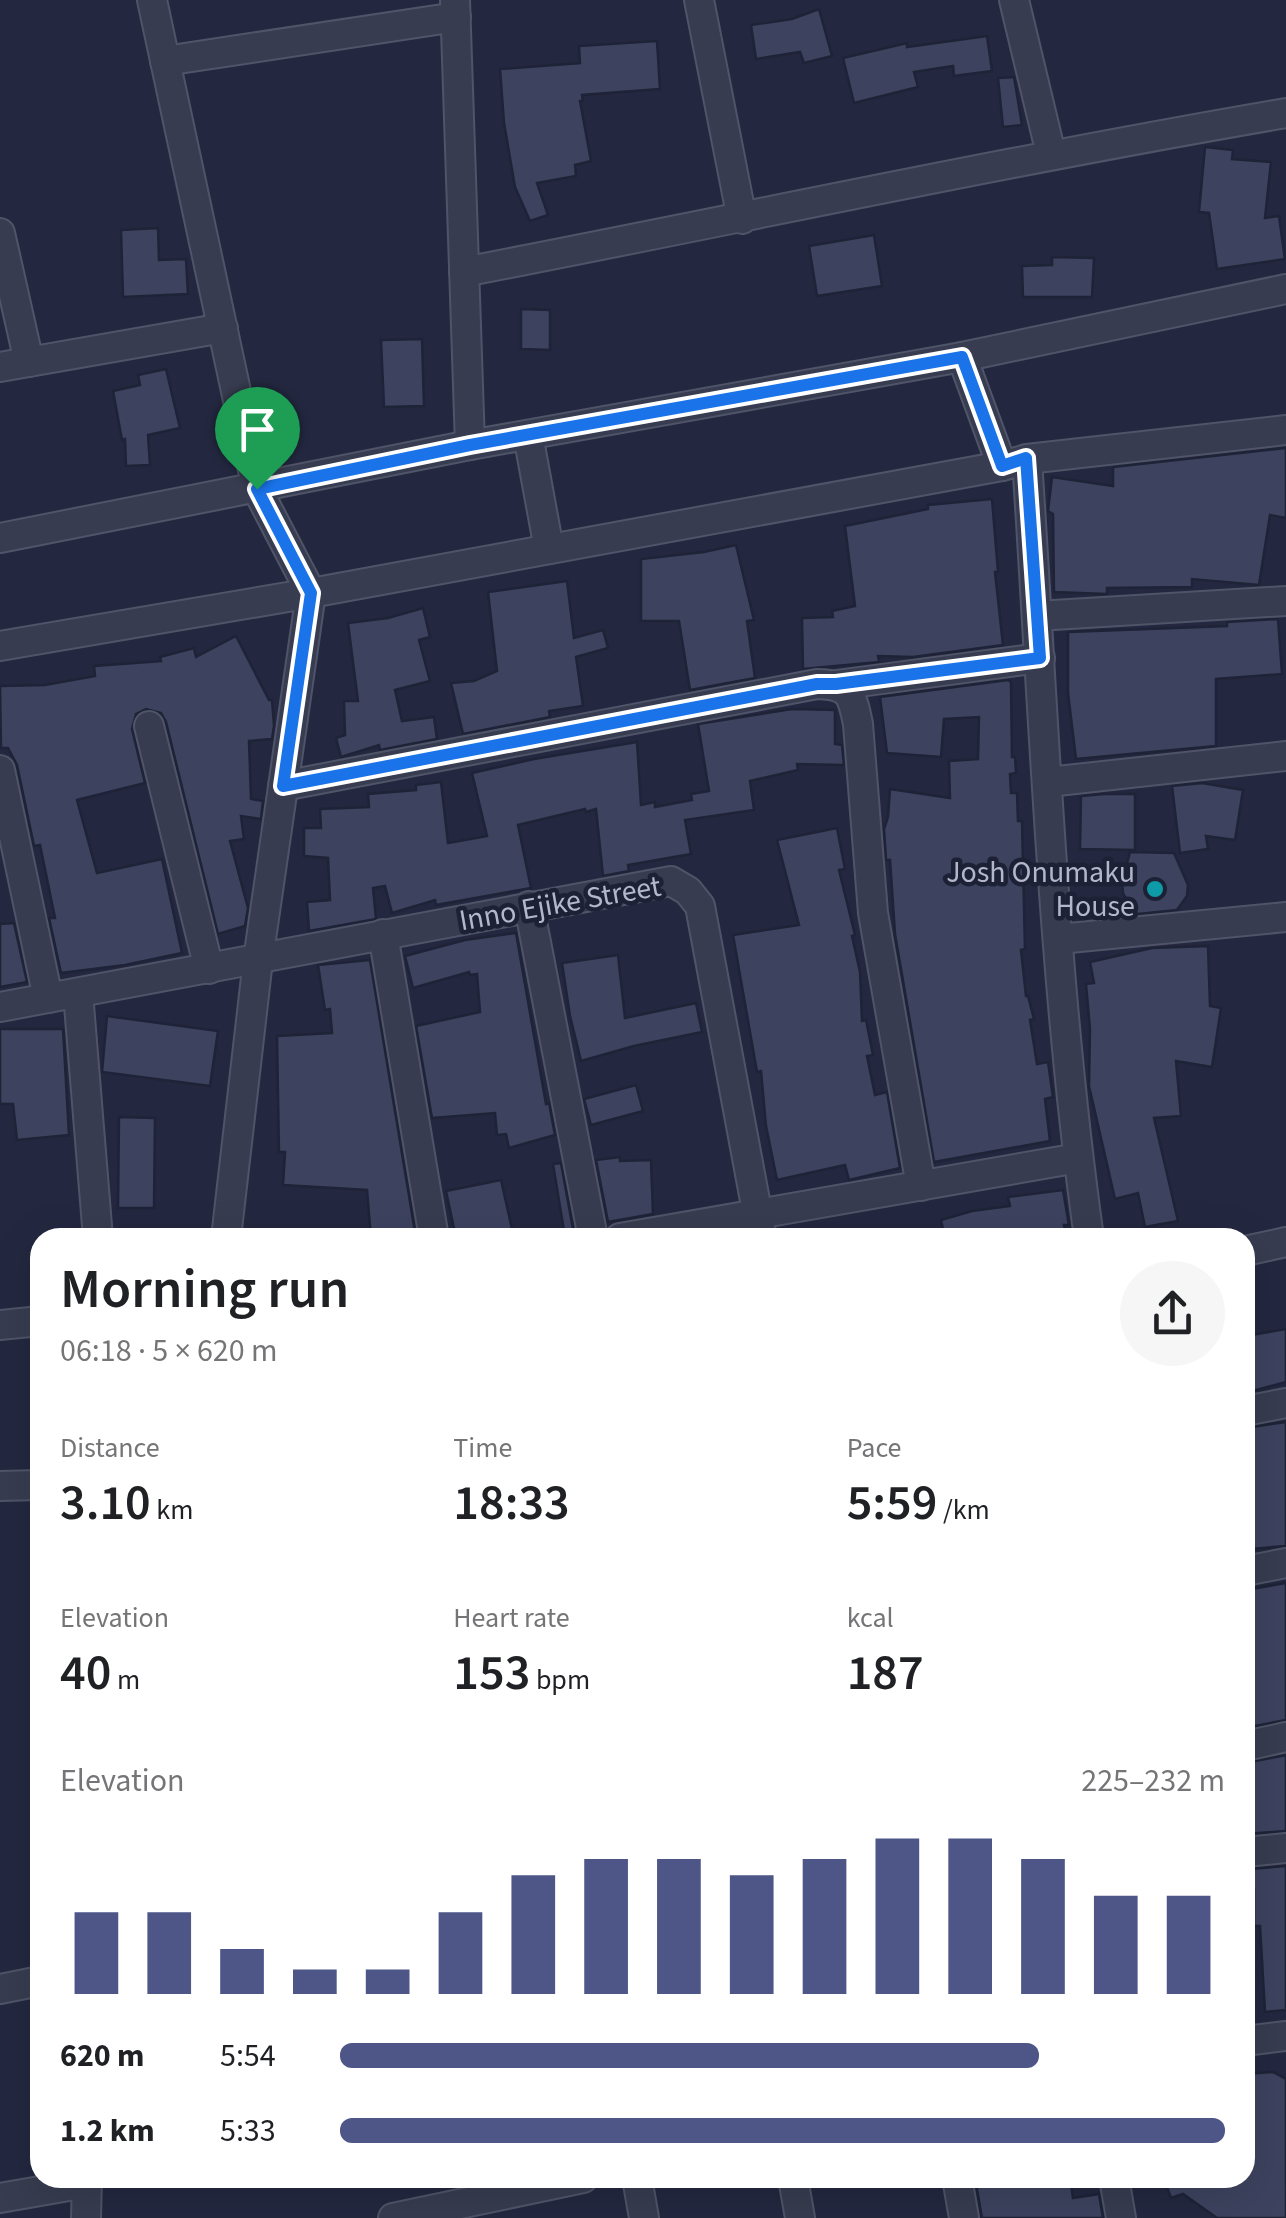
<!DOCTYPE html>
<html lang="en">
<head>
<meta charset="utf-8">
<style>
  :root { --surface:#fff; --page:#f6f6f6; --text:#202124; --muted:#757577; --accent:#4d5687 }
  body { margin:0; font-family:"Source Sans 3",sans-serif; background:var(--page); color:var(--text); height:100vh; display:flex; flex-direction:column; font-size:38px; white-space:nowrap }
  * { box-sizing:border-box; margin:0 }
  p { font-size:32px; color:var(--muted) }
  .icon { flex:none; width:55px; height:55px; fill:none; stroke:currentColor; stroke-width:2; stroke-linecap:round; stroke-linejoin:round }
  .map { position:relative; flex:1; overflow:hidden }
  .drawer { position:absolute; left:30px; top:1228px; width:1225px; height:960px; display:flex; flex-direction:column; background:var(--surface); border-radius:30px; box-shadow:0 10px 40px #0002 }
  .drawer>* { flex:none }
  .pin { position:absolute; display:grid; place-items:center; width:85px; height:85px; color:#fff; margin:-102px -42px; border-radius:50% 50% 50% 0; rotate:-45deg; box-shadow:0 0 10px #0007 }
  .pin .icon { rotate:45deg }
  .round { display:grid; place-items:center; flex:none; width:105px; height:105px; border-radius:52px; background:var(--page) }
  .headline { display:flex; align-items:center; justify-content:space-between; height:170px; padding:0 30px }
  h1 { font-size:55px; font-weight:600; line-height:75px }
  .figures { display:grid; grid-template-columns:repeat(3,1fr); gap:15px; height:170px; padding:10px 30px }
  .figures div { display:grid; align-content:center }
  .figures b { font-size:50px; font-weight:600 }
  .figures small { font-size:28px; font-weight:400 }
  .figures p { font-size:28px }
  .chart { height:280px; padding:20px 30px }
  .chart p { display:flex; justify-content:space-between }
  .chart svg { width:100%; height:180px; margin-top:10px; stroke:var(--accent); stroke-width:6 }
  ul { padding:0 30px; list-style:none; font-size:32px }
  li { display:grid; grid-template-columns:160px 120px 1fr; align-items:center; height:75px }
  li i { height:25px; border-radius:12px; background:var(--accent) }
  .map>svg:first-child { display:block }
  .building { fill:#3d435f; stroke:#1e2337; stroke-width:2.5 }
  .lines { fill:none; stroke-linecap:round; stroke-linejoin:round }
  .minor-casing { stroke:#4f5468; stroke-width:32 }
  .minor { stroke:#373c50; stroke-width:28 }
  .route-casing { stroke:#fff; stroke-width:20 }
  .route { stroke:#1a73e8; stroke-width:12 }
  .culture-dot { fill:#0f9aa8; stroke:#1c2135; stroke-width:4 }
  .labels { text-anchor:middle; stroke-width:9; stroke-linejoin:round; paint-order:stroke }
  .poi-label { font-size:30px; fill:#b4b7cb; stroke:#1c2135; text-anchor:end }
  .street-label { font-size:30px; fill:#b4b7cb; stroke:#1c2135 }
</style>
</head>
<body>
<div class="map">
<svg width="1286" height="2218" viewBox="0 0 1286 2218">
  <rect width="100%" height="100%" fill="#232840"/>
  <g class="building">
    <polygon points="819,9 832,56 804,63 800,52 756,59 751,25 792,19"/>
    <polygon points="987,36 992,71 954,76 953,66 914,72 918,87 854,103 843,58 907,43 907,47"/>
    <polygon points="657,41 660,89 582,95 583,101 580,101 591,161 575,165 576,176 537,183 548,215 530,221 515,187 504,123 500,69 580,63 579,46"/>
    <polygon points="1014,77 1022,125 1003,127 998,78"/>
    <polygon points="1205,147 1233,150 1232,159 1271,162 1265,218 1279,216 1285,259 1217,269 1209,213 1199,212"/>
    <polygon points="158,228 159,260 186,259 188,294 123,297 121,230"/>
    <polygon points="874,235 882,286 817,296 809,246"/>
    <polygon points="1052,257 1094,258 1092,297 1023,297 1022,266 1052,265"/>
    <polygon points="521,309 550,310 550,350 521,349"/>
    <polygon points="422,339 424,406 384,407 381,340"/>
    <polygon points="166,369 180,428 148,435 150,465 126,466 125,439 122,440 113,391 140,385 138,375"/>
    <polygon points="1286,448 1286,518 1270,515 1259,585 1192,579 1192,587 1107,588 1107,594 1054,592 1053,514 1048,511 1052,477 1113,486 1113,467"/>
    <polygon points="992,499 998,572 995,572 1003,645 913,657 878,656 879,662 803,669 802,618 833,617 832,611 855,606 845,526 928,509 928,505"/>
    <polygon points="736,545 754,620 747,621 755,678 690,690 679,621 641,621 641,559 704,552"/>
    <polygon points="567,581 574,638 603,630 608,648 576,657 583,706 549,711 550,717 463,734 451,683 474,681 497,671 488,592"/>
    <polygon points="423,608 430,637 419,640 430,681 395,690 402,721 434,717 437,739 380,750 379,745 341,757 336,738 345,735 344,701 358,701 348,623 388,618"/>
    <polygon points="1278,619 1282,674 1216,679 1216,746 1076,759 1068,693 1068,632 1227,626 1227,622"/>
    <polygon points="236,636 269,700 272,700 274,726 272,739 249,741 251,799 263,801 261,819 241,816 244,839 230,841 248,908 245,926 218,934 166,722 161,713 146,709 136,714 132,729 145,783 77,800 97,873 162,859 182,953 125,965 61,973 49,918 55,918 40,845 34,846 17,765 8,748 1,748 0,686 45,685 95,676 94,666 161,661 160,657 194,648 196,657"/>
    <polygon points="1008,680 1011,682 1012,757 1015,757 1016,773 1010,774 1011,793 1017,793 1018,821 1022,821 1025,949 1021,950 1026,996 1028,996 1034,1019 1030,1020 1037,1064 1048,1062 1053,1097 1045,1099 1050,1141 934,1162 895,934 890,860 886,860 884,829 888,817 890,789 950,798 949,761 978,759 979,717 944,719 941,757 887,753 880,697"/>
    <polygon points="792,709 835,710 835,744 842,745 844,765 797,764 798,770 750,781 754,810 685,820 691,854 628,865 629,871 603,876 596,809 586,812 585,809 518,825 531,888 436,905 435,900 392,913 385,886 373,888 376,919 309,931 307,902 330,900 328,858 304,856 304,828 321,828 320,809 369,807 368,794 416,790 416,785 441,782 448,843 487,836 472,773 534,759 637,742 641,805 655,802 655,807 692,800 691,794 709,791 698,724"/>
    <polygon points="1202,783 1243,790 1235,840 1206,836 1208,849 1180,853 1172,786"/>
    <polygon points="1104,794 1135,794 1135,850 1080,849 1081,796"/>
    <polygon points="837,828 845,869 839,870 855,935 852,936 860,972 862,1021 866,1020 873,1055 867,1056 875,1095 887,1092 900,1168 849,1180 845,1165 777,1180 766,1126 761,1071 757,1072 733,935 799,925 777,840"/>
    <polygon points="1130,852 1174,853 1188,885 1187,896 1177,910 1138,914 1133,911 1123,893 1122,882"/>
    <polygon points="14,923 27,982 0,987 0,924"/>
    <polygon points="516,933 546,1104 549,1103 555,1135 509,1148 506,1134 497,1135 495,1113 432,1118 416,1026 480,1012 477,974 470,975 469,972 413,988 405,956 465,940"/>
    <polygon points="1208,946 1210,1006 1221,1008 1212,1067 1176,1061 1181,1116 1154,1118 1178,1221 1145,1227 1138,1193 1115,1199 1089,1086 1090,1029 1086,984 1094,983 1090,962 1152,948"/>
    <polygon points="618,955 625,1018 696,1003 702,1032 634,1046 581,1061 570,1016 562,963"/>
    <polygon points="370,960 416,1238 371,1238 367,1190 283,1185 285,1152 279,1152 277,1036 332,1033 330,1009 325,1010 318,965"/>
    <polygon points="107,1016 218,1031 210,1086 102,1072"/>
    <polygon points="0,1029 63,1029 69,1135 17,1140 13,1104 0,1104"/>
    <polygon points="636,1085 643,1111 591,1125 584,1099"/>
    <polygon points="119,1117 155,1118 154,1208 118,1208"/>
    <polygon points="620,1157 620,1161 651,1160 653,1214 608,1222 596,1160"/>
    <polygon points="561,1163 573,1229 564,1231 553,1164"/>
    <polygon points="501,1180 514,1238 456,1238 446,1191"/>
    <polygon points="1063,1190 1069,1225 1064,1225 1067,1238 945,1238 941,1220 972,1211 1010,1206 1008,1197"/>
    <polygon points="1286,1329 1286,1382 1245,1393 1245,1336"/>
    <polygon points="1286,1422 1286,1546 1251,1549 1245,1428"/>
    <polygon points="1286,1583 1286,1720 1245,1728 1245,1590"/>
    <polygon points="1286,1755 1286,1831 1245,1834 1245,1763"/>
    <polygon points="1286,1866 1286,2010 1265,2012 1260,1926 1254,1926 1254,1889 1250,1889 1250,1869"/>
    <polygon points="1273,2072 1286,2079 1286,2218 1217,2218 1183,2194 1171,2198 1165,2182 1159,2178 1245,2178 1245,2074"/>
    <polygon points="975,2178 1070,2178 1073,2198 1099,2194 1103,2218 982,2218"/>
  </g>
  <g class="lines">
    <g class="minor-casing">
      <g id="minor">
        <polyline points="152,0 257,489 311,593 258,960 226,1238"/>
        <polyline points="455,0 470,445"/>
        <polyline points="699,0 742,219"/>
        <polyline points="1014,0 1051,154"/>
        <polyline points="165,61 456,17"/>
        <polyline points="0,233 29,362"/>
        <path d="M464 272C738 219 1011 160 1286 113"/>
        <polyline points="962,357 1002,466"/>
        <polyline points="0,367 223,328"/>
        <polyline points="528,435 549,549"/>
        <path d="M1027 459C1044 718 1053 980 1089 1238"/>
        <polyline points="0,538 470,445 962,357 1286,289"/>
        <polyline points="1037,616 1286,601"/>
        <polyline points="0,646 311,593 1002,466 1027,459 1286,430"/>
        <polyline points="837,685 1040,658"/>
        <polyline points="149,726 209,969"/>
        <polyline points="0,770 48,998"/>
        <polyline points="1048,782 1286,756"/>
        <path d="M283 786 817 684C850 685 852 694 858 724L873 913 921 1186"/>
        <polyline points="529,906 593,1238"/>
        <polyline points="383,934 434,1238"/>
        <polyline points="1059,939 1286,917"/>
        <polyline points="78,993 98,1238"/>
        <polyline points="0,1007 671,881 688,891 700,906 762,1238"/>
        <polyline points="620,1238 1078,1158"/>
        <polyline points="1245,1251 1286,1242"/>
        <polyline points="0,1325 40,1321"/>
        <polyline points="1245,1411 1286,1403"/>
        <polyline points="0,1486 40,1485"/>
        <polyline points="1245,1571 1286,1563"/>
        <polyline points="1245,1746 1286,1737"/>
        <polyline points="1245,1852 1286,1848"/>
        <polyline points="0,1989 40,1981"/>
        <polyline points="1245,2041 1286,2036"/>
        <polyline points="637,2178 644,2218"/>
        <polyline points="793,2178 800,2218"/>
        <polyline points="957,2178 964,2218"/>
        <polyline points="1114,2178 1121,2218"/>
        <polyline points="0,2198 86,2183"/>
        <polyline points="86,2218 87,2178"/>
        <polyline points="393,2218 583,2178"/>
      </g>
    </g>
    <use href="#minor" class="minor"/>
  </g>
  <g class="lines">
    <g class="route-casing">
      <polygon id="route" points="962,357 1002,466 1026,458 1040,658 836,684 817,684 283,786 311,593 257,489 470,445"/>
    </g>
    <use href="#route" class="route"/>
  </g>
  <circle class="culture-dot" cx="1155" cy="889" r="10"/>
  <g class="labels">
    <g class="poi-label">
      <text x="1135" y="882">Josh Onumaku<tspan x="1135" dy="34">House</tspan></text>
    </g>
    <g class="street-label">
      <text transform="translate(560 903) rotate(-10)" y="10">Inno Ejike Street</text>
    </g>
  </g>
</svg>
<div class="pin" style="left:257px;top:489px;background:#1e9e55"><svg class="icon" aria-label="arrive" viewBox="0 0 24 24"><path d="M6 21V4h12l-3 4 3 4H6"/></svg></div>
<section class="drawer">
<div class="headline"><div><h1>Morning run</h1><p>06:18 · 5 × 620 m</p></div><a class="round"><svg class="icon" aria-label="share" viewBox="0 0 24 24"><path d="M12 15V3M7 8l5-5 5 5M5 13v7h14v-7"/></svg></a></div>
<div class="figures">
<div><p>Distance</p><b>3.10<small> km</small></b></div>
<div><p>Time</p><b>18:33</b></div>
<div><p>Pace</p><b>5:59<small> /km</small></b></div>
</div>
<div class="figures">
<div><p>Elevation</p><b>40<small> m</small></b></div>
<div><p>Heart rate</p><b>153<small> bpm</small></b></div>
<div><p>kcal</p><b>187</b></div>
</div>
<div class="chart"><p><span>Elevation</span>225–232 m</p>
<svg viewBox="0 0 160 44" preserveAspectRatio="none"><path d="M5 44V24M15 44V24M25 44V33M35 44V38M45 44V38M55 44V24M65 44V15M75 44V11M85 44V11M95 44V15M105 44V11M115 44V6M125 44V6M135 44V11M145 44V20M155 44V20"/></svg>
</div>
<ul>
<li><b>620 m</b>5:54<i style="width:79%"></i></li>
<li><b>1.2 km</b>5:33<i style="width:100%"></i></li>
</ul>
</section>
</div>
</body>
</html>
